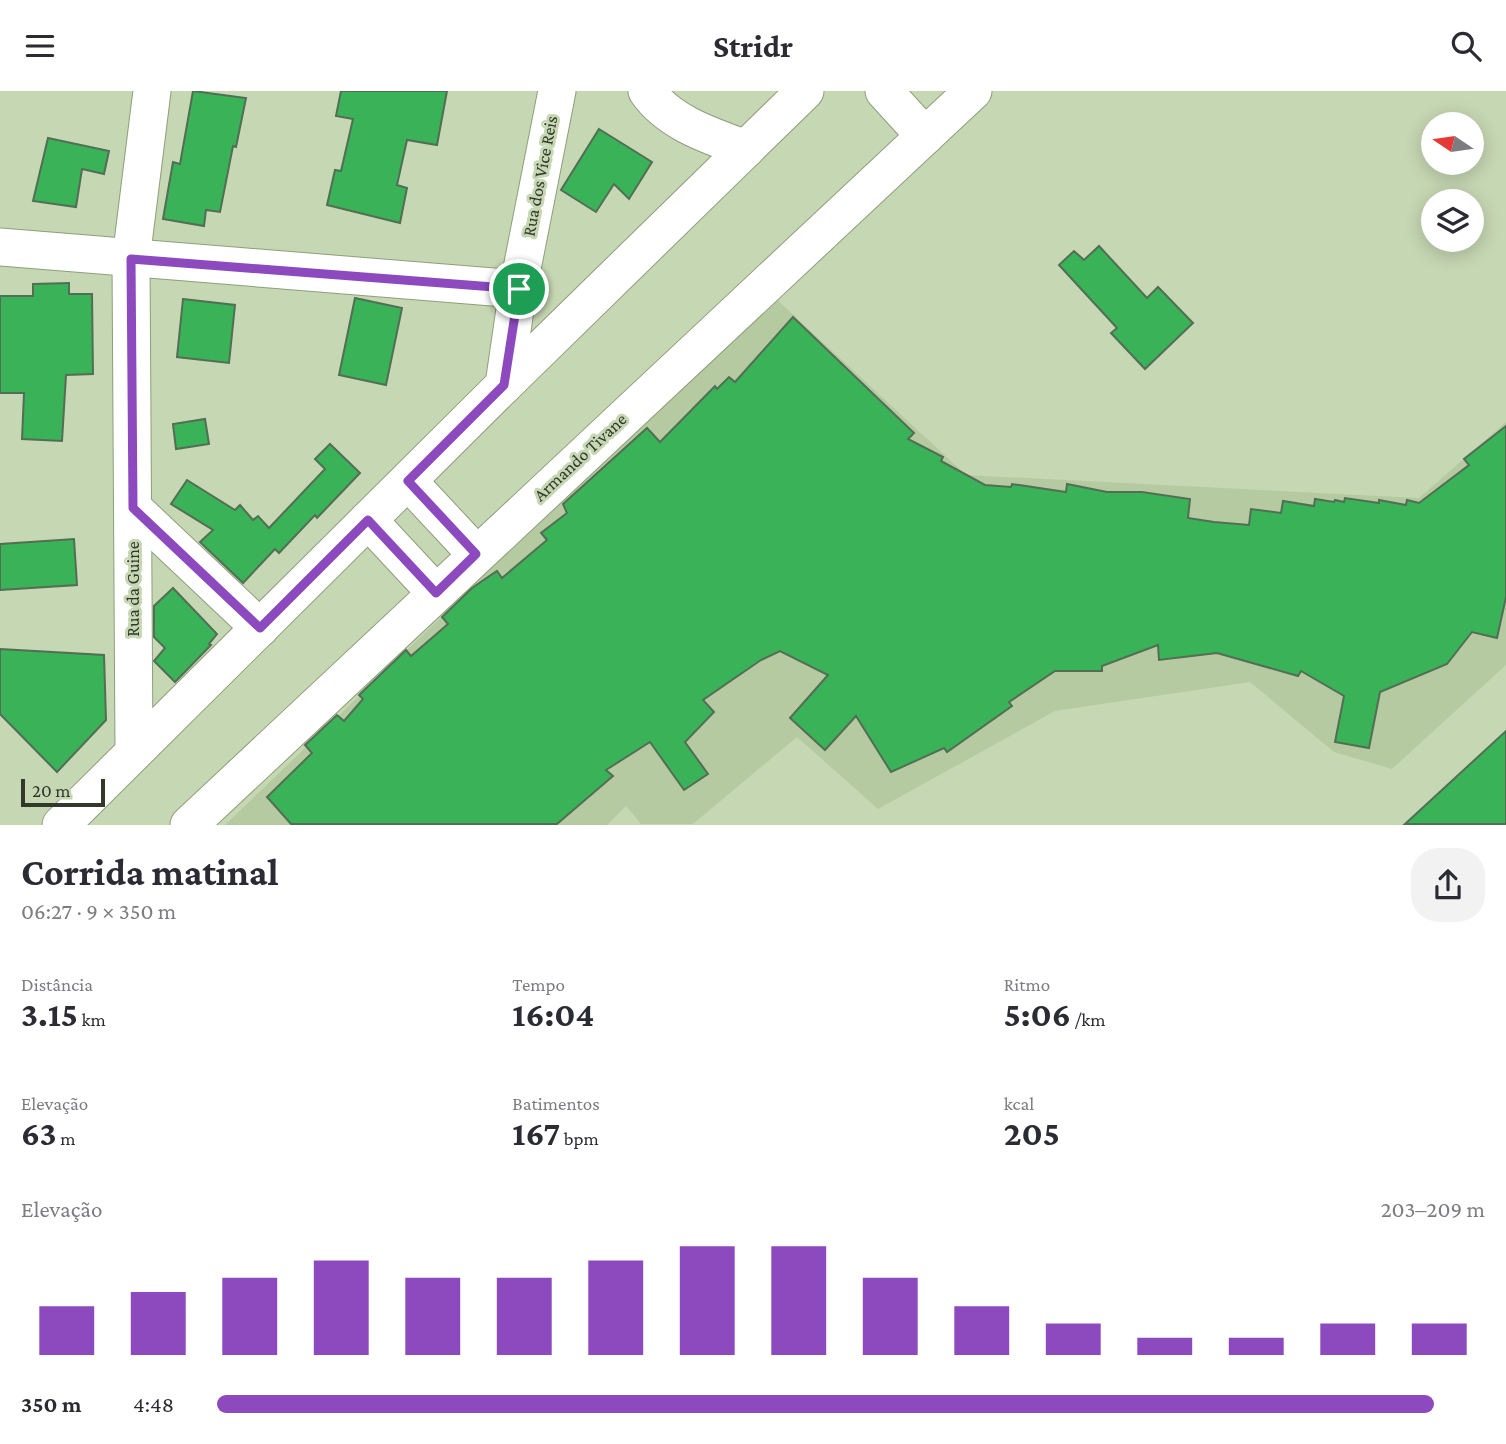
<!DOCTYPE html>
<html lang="pt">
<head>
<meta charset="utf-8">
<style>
  :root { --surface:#fff; --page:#f2f2f3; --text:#2b2b33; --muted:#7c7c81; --accent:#8d4abf }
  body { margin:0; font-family:"Crimson Pro",serif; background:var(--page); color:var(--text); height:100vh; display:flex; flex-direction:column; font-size:26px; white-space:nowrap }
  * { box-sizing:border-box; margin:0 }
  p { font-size:23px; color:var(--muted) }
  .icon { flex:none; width:38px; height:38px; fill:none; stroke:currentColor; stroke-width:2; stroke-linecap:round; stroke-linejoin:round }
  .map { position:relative; height:734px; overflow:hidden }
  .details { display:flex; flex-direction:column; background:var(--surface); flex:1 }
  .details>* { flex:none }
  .needle { width:46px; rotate:283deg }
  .controls { position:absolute; left:1421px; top:21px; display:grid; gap:14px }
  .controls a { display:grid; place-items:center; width:63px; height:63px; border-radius:50%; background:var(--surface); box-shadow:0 4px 18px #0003; font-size:35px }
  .scale { position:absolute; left:21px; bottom:18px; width:84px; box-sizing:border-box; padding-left:7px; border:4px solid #32382a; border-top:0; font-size:19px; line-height:24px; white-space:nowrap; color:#32382a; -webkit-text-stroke:5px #c6d7b3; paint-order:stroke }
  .pin { position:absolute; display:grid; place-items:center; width:60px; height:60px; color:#fff; margin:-30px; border:4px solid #fff; border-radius:50%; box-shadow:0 2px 7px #0007 }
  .round { display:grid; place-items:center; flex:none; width:74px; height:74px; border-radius:28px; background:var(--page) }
  .head { display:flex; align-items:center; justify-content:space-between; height:119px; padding:0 21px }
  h1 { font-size:38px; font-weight:700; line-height:52px }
  .figures { display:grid; grid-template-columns:repeat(3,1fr); gap:10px; height:119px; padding:7px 21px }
  .figures div { display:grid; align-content:center }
  .figures b { font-size:35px; font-weight:700 }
  .figures small { font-size:19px; font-weight:400 }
  .figures p { font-size:19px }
  .chart { height:196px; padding:14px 21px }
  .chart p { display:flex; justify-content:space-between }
  .chart svg { width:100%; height:126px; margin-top:7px; stroke:var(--accent); stroke-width:6 }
  ul { padding:0 21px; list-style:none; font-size:23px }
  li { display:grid; grid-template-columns:112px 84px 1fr; align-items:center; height:52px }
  li i { height:18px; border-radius:9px; background:var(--accent) }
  header { display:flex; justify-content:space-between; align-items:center; height:91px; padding:0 21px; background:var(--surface); font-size:32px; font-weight:700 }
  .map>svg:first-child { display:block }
  .built { fill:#b6caa1 }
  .building { fill:#3ab257; stroke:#526e55; stroke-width:2 }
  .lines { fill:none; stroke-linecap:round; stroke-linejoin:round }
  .minor-casing { stroke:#8e9e7c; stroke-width:39 }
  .minor { stroke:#fff; stroke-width:37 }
  .route-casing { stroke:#fff; stroke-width:14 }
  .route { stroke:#8d4abf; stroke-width:9 }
  .labels { text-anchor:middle; stroke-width:6; stroke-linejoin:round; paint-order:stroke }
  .street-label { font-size:18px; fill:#32382a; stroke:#c6d7b3 }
</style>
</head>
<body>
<header><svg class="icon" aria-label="menu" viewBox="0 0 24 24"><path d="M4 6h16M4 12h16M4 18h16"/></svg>Stridr<svg class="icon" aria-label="search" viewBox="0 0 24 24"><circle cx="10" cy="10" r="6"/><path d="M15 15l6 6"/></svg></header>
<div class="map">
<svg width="1506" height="734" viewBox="0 0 1506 734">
  <rect width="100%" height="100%" fill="#c6d7b3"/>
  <polygon class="built" points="774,206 966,384 1419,407 1506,331 1506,574 1392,678 1334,661 1250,591 1055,620 878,718 797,646 693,733 641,733 626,715 607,734 225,734"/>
  <g class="building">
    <polygon points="193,0 246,7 236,56 233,55 220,121 206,119 204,135 163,128 173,71 180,73"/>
    <polygon points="341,0 447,0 437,54 407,49 397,94 407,97 400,132 327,114 335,79 341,80 353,28 336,25"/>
    <polygon points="599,38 652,71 629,108 614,93 596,121 561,99"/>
    <polygon points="48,47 109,60 104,83 82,78 76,116 33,110"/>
    <polygon points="1099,155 1147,207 1158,196 1193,232 1145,278 1111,242 1117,237 1059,174 1074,160 1084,169"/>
    <polygon points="69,192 69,203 92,203 93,283 66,284 62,350 22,348 24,302 0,302 0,205 33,205 33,193"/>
    <polygon points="355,207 402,217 386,294 339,284"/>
    <polygon points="183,208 235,214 229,272 177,266"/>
    <polygon points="793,226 914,342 908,348 943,366 941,370 985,394 1011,396 1012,393 1066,401 1067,393 1107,401 1142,401 1190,408 1188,427 1214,431 1249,434 1251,418 1281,422 1283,410 1314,415 1315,408 1334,411 1335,409 1344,411 1345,407 1379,412 1379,409 1406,414 1407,409 1419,412 1469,374 1464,368 1506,335 1506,506 1497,547 1472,541 1447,573 1380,601 1369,657 1335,651 1344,605 1301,580 1298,585 1217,562 1159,569 1158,554 1102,575 1102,580 1055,580 1009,611 1012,615 947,661 944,657 891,681 856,625 825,659 790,627 828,584 780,560 761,569 703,609 714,621 685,651 708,683 684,699 650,651 606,679 613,685 557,733 291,733 267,706 312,662 305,654 337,624 344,630 363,608 359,604 406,559 411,565 448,533 442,526 472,497 497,480 502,487 547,449 541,442 567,422 563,413 647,337 660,351 715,295 717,298 729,286 735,291"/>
    <polygon points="205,328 209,353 176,358 173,333"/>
    <polygon points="330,353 360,382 317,427 315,424 279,462 275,458 243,492 200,451 213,439 171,413 187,389 235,419 240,414 253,429 258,425 269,437 325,378 315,368"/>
    <polygon points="74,448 77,494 0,499 0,453"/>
    <polygon points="173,497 217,543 209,553 211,554 175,591 154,570 165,557 154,546 154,515"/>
    <polygon points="0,558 104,564 106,629 57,681 0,623"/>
    <polygon points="1506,640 1506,733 1405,733"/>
  </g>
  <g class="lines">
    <g class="minor-casing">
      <g id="minor">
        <path d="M647 0C669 32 711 45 746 58"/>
        <polyline points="884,0 925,45"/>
        <polyline points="0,156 518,198"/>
        <polyline points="504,294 518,198 557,0"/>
        <polyline points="408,390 476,463"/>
        <polyline points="133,417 260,537"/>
        <polyline points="368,429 436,502"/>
        <polyline points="134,661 131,168 152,0"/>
        <polyline points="61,734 504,294 805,0"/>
        <polyline points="189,734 973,0"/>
      </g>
    </g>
    <use href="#minor" class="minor"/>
  </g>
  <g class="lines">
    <g class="route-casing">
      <polygon id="route" points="131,168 519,198 504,294 408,390 476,463 436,502 368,429 260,537 133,417"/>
    </g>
    <use href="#route" class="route"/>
  </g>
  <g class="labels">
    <g class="street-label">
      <text transform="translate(540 85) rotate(-79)" y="6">Rua dos Vice Reis</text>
      <text transform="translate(580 366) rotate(-43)" y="6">Armando Tivane</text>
      <text transform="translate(133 498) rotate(-90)" y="6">Rua da Guine</text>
    </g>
  </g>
</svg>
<div class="controls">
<a><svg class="needle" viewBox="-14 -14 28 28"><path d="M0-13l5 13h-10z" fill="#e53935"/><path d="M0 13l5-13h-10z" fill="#7c7c81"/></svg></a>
<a><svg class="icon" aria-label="layers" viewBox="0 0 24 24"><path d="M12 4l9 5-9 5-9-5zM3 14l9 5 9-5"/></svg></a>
</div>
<div class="scale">20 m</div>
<div class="pin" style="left:519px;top:198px;background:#1e9e55"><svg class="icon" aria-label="arrive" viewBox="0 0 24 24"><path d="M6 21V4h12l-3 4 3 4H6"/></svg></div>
</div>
<section class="details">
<div class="head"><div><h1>Corrida matinal</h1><p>06:27 · 9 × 350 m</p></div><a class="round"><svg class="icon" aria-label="share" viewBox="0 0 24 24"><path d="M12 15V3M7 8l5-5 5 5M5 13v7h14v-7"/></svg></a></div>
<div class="figures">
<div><p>Distância</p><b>3.15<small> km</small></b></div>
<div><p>Tempo</p><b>16:04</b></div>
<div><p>Ritmo</p><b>5:06<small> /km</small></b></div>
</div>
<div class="figures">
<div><p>Elevação</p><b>63<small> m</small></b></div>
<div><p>Batimentos</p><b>167<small> bpm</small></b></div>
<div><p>kcal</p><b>205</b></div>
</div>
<div class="chart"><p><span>Elevação</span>203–209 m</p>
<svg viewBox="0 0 160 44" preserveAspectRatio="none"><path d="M5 44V27M15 44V22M25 44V17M35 44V11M45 44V17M55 44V17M65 44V11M75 44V6M85 44V6M95 44V17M105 44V27M115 44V33M125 44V38M135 44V38M145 44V33M155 44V33"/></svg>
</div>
<ul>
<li><b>350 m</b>4:48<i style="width:96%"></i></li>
</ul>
</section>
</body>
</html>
